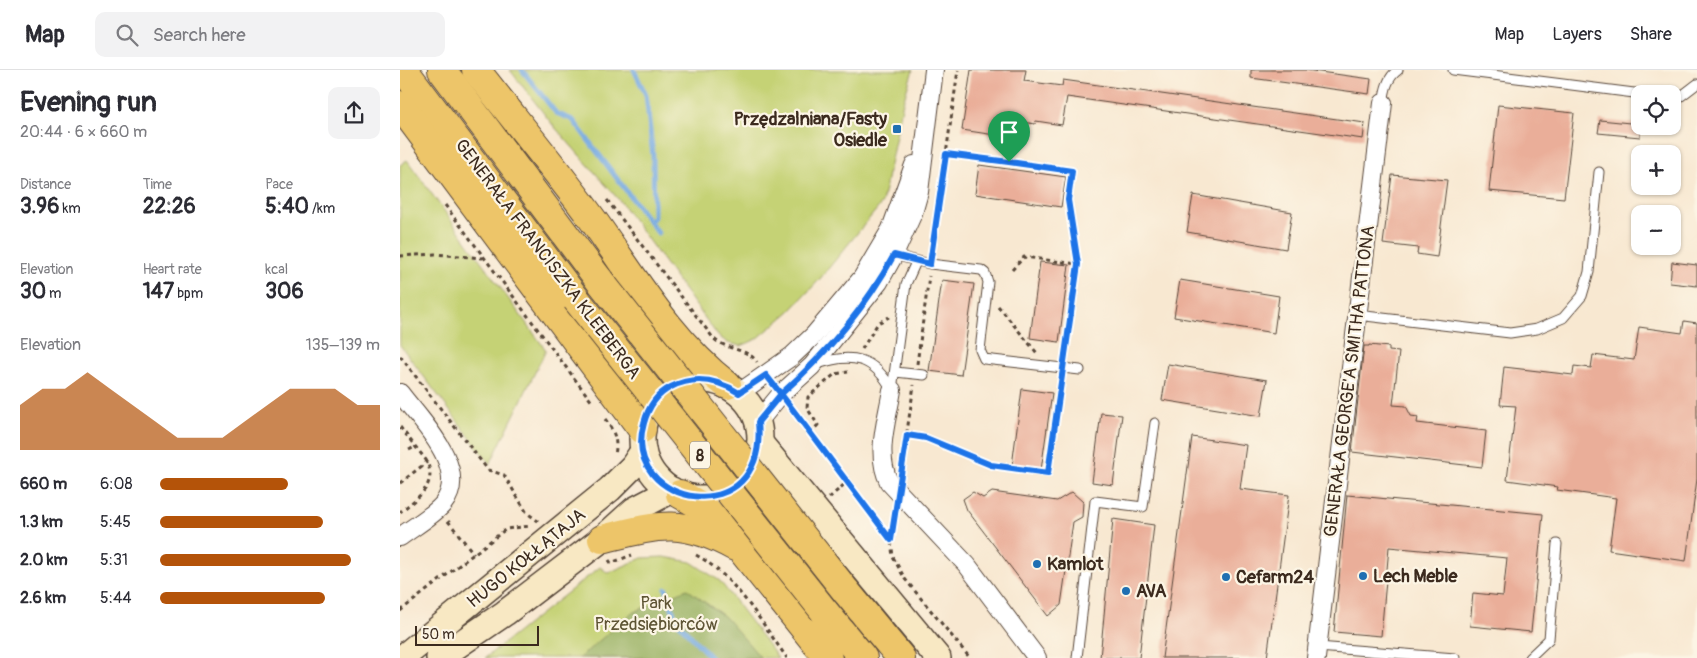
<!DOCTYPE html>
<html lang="en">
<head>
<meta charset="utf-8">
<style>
  :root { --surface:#fff; --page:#f2f2f3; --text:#2b2b33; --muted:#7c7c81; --line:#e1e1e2; --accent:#b45309 }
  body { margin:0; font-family:Pangolin,sans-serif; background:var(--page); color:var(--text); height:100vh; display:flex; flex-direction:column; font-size:19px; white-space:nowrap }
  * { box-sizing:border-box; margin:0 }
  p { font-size:16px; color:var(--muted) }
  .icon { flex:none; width:28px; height:28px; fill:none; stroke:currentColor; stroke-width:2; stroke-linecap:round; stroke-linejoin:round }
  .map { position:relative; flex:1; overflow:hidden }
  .sheet { display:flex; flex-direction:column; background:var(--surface); width:400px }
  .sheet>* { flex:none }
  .tools { position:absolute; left:1231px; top:15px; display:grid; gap:10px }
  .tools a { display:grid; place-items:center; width:50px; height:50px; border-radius:10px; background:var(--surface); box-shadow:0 1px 4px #0004; font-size:25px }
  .scale { position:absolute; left:15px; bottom:12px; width:124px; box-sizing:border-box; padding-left:5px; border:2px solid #3b2a1e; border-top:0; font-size:14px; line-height:18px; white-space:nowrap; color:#3b2a1e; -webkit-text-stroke:4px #fcf5e5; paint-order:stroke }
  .pin { position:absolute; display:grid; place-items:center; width:42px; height:42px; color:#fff; margin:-51px -21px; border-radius:50% 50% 50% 0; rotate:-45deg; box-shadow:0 0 5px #0007 }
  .pin .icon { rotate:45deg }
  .round { display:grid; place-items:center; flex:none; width:52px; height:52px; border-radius:10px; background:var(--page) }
  .headline { display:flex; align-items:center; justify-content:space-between; height:85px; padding:0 20px }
  h1 { font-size:28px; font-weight:800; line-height:38px }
  .stats { display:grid; grid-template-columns:repeat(3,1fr); gap:8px; height:85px; padding:5px 20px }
  .stats div { display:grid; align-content:center }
  .stats b { font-size:21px; font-weight:800 }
  .stats small { font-size:14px; font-weight:400 }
  .stats p { font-size:14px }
  .chart { height:140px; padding:10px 20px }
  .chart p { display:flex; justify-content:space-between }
  .chart svg { width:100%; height:90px; margin-top:5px; fill:var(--accent); opacity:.7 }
  ul { padding:0 20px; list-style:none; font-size:16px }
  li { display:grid; grid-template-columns:80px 60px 1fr; align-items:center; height:38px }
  li i { height:12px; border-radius:6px; background:var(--accent) }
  header { display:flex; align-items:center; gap:30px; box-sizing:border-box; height:70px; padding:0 25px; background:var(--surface); border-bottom:1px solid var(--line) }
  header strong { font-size:24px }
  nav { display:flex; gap:28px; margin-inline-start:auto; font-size:18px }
  .search { width:350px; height:45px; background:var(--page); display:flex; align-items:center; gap:12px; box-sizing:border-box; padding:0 18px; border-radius:10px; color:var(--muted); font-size:19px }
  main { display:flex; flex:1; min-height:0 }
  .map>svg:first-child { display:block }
  .green { fill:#c5d274; stroke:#807e49 }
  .forest { fill:#9cb466; stroke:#6c6f42 }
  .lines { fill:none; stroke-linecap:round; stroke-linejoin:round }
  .stream { stroke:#73a9e1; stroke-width:5 }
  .building { fill:#eaae99 }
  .lane-casing { stroke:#574639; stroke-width:11 }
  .street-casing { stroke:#574639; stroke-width:20 }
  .secondary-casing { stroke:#574639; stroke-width:28 }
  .highway-casing { stroke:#574639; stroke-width:30 }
  .path { stroke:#574639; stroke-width:3; stroke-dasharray:4 4; stroke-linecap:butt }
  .lane { stroke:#fff; stroke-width:9 }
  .street { stroke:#fff; stroke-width:18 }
  .secondary { stroke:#f8e8c3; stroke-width:25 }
  .highway { stroke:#edc569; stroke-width:28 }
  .highway-bridge-casing { stroke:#574639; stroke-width:30; stroke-linecap:butt }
  .highway-bridge { stroke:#edc569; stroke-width:28 }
  .route-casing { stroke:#fff; stroke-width:10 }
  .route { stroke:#1a73e8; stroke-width:6 }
  .poi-dot { fill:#1f6fb2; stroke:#fcf5e5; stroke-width:2 }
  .labels { text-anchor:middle; stroke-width:4.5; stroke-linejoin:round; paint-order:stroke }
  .shield { fill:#fcf5e5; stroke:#75675a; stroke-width:1 }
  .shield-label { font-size:16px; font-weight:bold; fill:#3b2a1e }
  .poi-label { font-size:18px; font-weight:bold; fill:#3b2a1e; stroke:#fcf5e5; text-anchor:start }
  .street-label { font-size:18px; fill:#3b2a1e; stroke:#fcf5e5 }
  .park-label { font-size:18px; fill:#5e5434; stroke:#fcf5e5 }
</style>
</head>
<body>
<header>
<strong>Map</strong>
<div class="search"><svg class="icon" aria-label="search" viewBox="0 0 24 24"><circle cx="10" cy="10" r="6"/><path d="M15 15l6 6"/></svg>Search here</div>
<nav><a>Map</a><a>Layers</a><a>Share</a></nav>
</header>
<main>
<section class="sheet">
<div class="headline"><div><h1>Evening run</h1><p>20:44 · 6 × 660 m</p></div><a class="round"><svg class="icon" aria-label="share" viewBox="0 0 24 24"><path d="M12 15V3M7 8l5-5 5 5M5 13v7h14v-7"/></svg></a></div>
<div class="stats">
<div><p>Distance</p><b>3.96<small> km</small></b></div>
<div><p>Time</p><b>22:26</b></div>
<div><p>Pace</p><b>5:40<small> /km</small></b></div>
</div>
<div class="stats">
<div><p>Elevation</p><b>30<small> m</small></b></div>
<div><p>Heart rate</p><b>147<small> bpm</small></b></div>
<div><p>kcal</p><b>306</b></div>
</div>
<div class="chart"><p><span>Elevation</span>135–139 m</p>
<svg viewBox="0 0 160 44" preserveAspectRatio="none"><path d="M0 44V22L10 14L20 14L30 6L40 14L50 22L60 30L70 38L80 38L90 38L100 30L110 22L120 14L130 14L140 14L150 22L160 22V44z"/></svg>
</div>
<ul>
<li><b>660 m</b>6:08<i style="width:58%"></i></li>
<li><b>1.3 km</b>5:45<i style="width:74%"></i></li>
<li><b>2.0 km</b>5:31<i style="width:87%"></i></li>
<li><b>2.6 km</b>5:44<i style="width:75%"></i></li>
</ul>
</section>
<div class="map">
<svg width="1297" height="588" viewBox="0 0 1297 588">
  <rect width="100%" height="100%" fill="#fcf5e5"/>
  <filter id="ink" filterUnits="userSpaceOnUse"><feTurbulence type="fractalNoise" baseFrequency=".02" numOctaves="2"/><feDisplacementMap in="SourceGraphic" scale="10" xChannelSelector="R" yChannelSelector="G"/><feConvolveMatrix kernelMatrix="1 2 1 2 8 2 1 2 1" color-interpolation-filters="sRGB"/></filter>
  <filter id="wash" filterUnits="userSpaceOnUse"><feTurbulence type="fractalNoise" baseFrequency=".0096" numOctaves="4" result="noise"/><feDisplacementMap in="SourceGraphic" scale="20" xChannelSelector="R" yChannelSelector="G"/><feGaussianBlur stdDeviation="1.12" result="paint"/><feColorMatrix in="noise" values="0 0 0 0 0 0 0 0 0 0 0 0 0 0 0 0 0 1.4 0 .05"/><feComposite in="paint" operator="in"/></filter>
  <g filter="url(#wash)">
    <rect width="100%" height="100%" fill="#f8e8d1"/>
    <g class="green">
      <polygon points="110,0 513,0 503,32 482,133 419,210 390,241 357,269 341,276 328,273 318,266 219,130 152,54"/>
      <polygon points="7,90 146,280 90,394 0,275 0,95"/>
      <polygon points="264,487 291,492 320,511 378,588 85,588 200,497 208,503 242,488"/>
    </g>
    <polygon class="forest" points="287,519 325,547 361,588 179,588 232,543"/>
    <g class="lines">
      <g class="stream">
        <polyline points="122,0 156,43 173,50 258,163"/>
        <polyline points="234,0 246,25 253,86 254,147 250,152"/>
        <polyline points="266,519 276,550 311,588"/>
      </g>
    </g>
    <g id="blocks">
      <g class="building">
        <polygon points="571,0 626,0 624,11 662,16 663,10 965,53 963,69 667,27 662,55 636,51 635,54 618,51 615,68 562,60"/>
        <polygon points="851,0 905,0 971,9 969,24 851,8"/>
        <polygon points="1098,35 1174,43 1164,128 1089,121"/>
        <polygon points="1200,50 1240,54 1240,67 1198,63"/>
        <polygon points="579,95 666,107 661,137 575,124"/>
        <polygon points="992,105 1047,110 1037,187 1017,184 1018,178 983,174"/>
        <polygon points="793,125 892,142 886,179 787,162"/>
        <polygon points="640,192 669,195 659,272 630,268"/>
        <polygon points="1272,192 1297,195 1297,216 1270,213"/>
        <polygon points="542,210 574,214 561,305 529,301"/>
        <polygon points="780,210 879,226 874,263 774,247"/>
        <polygon points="1284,251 1297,253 1297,409 1286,491 1209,480 1216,428 1157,420 1158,417 1107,410 1116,336 1100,335 1104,297 1173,305 1174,296 1191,298 1193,285 1234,290 1239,257 1282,263"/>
        <polygon points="969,275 989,277 989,281 999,282 993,335 1006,336 1011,346 1018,347 1017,353 1086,361 1082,397 952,382 964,276 969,276"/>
        <polygon points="768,294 867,310 861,346 762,330"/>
        <polygon points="622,319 652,323 641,400 612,396"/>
        <polygon points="701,343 722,345 713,415 692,412"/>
        <polygon points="792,367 846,375 840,419 889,425 867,588 762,588"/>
        <polygon points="573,422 583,428 592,422 657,431 672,422 683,432 682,447 673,452 661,535 648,546 567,440 563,429"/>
        <polygon points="947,425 1143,444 1131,562 1070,556 1073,523 1103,526 1107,488 989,477 981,566 934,562"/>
        <polygon points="713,449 754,455 739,588 700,588"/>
      </g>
    </g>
  </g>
  <g filter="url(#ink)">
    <use href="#blocks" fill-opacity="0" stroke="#574639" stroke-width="1"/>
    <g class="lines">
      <g class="lane-casing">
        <g id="lane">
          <polyline points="1053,0 1242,24"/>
          <polyline points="1272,27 1280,27 1297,14"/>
          <path d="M983 33C985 20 987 8 998 0"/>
          <polyline points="494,185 530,194 581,200 585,203 588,212 580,280 584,289 680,300"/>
          <polyline points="957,245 1110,263 1137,259 1163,248 1182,226 1189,202 1199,102"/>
          <path d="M417 294C452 282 474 287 492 320"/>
          <polyline points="495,302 524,305"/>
          <polyline points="492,320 506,214 516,192"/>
          <polyline points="918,577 1055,588"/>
          <polyline points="677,588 695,431 743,437 755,353"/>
          <polyline points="1129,588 1149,569 1157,474"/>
        </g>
      </g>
      <g class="street-casing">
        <g id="street">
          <path d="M492 320C487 351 475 383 489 412L567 495 637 588"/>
          <path d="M0 323C20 350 71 399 43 434 34 445 12 458 0 467"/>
          <polyline points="339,323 392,286 414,265 462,208 491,159 514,95"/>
          <polyline points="358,352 381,324 412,296 479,212 494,185 513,143 519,122 534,0"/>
          <polyline points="916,588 983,33"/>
        </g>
      </g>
      <g class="secondary-casing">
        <g id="secondary">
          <circle cx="301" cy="369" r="59"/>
          <polyline points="360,373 538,588"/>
          <polyline points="2,588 210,419 233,396 243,381"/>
          <polyline points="39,588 105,543 202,469 234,440 272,420"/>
        </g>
      </g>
      <g class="highway-casing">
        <g id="highway">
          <polyline points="4,0 176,229"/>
          <polyline points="42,0 200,211"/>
          <path d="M76 0C115 50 156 99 193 150 234 207 271 272 327 315"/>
          <polyline points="0,35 242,359"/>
          <polyline points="280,424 301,436 319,452 428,588"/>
          <path d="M202 469C258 455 281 447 335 477"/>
          <polyline points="445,520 501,588"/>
          <polyline points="424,541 463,588"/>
        </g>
      </g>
      <g class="path">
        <polyline points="546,84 672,101 668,130 678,194"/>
        <path d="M207 130 314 269C327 280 349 279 357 292"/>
        <polyline points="45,135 192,332"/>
        <polyline points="532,183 558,0"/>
        <polyline points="0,186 35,184 83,188"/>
        <polyline points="612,200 624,187 678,194 665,287"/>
        <polyline points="598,236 637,283"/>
        <polyline points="462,279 478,253 489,247"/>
        <polyline points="0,286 88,400 104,405 127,443 138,451"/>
        <polyline points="517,294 529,206"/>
        <polyline points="391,337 491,470 493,487 505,509 570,588"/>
        <path d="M205 349C214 361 218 370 215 385"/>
        <path d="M0 357 26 390C39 415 17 428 0 442"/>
        <polyline points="410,363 418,355 407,338 408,327 435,304 448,302"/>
        <polyline points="507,365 526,368 591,395 649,403 662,310"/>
        <polyline points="9,380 15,377"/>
        <polyline points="502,395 514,315"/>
        <polyline points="0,413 27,392"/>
        <polyline points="429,428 447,412"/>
        <polyline points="48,451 74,484"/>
        <polyline points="492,470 496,441"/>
        <path d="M296 485C336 507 361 552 387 588"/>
        <polyline points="209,490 211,493 232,485"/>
        <polyline points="0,541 106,459 131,456"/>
      </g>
      <use href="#lane" class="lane"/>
      <use href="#street" class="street"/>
      <use href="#secondary" class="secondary"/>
      <use href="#highway" class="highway"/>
      <g class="highway-bridge-casing">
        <g id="highway-bridge">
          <polyline points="200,211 445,520"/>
          <polyline points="176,229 424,541"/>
        </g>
      </g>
      <use href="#highway-bridge" class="highway-bridge"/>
    </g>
  </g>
  <g class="lines" filter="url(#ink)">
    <g class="route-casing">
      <path id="route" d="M609 92 546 84 530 194 494 185C466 237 425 285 381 324L366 305 339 323C317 309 295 305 271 317 257 324 248 338 244 353 219 438 369 464 358 352L381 324 491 470 507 365 526 368 591 395 648 403 678 194 668 130 672 101 609 92"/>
    </g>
    <use href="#route" class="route"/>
  </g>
  <g class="poi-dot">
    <rect x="492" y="54" width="10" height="10" rx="2.5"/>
    <circle cx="637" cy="494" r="5"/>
    <circle cx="963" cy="506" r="5"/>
    <circle cx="826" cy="507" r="5"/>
    <circle cx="726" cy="521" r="5"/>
  </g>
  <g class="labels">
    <rect class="shield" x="290" y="371.5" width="20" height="27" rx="4"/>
    <g class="shield-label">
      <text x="300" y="391">8</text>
    </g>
    <g class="poi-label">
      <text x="487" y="55" text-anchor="end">Przędzalniana/Fasty<tspan x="487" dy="21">Osiedle</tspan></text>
      <text x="647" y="500">Kamlot</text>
      <text x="973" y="512">Lech Meble</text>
      <text x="836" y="513">Cefarm24</text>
      <text x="736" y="527">AVA</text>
    </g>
    <g class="street-label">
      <text transform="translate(148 189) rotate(53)" y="6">GENERAŁA FRANCISZKA KLEEBERGA</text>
      <text transform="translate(949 311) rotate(-83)" y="6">GENERAŁA GEORGE'A SMITHA PATTONA</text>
      <text transform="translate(126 488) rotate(-39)" y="6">HUGO KOŁŁĄTAJA</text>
    </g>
    <g class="park-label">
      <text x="256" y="539">Park<tspan x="256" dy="21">Przedsiębiorców</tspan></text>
    </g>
  </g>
</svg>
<div class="tools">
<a><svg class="icon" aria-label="locate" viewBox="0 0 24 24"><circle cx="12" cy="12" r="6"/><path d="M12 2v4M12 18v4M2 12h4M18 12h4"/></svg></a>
<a>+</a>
<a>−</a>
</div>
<div class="scale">50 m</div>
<div class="pin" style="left:609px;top:92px;background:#1e9e55"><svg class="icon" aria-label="arrive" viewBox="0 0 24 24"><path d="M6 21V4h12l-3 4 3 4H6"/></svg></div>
</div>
</main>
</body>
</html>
